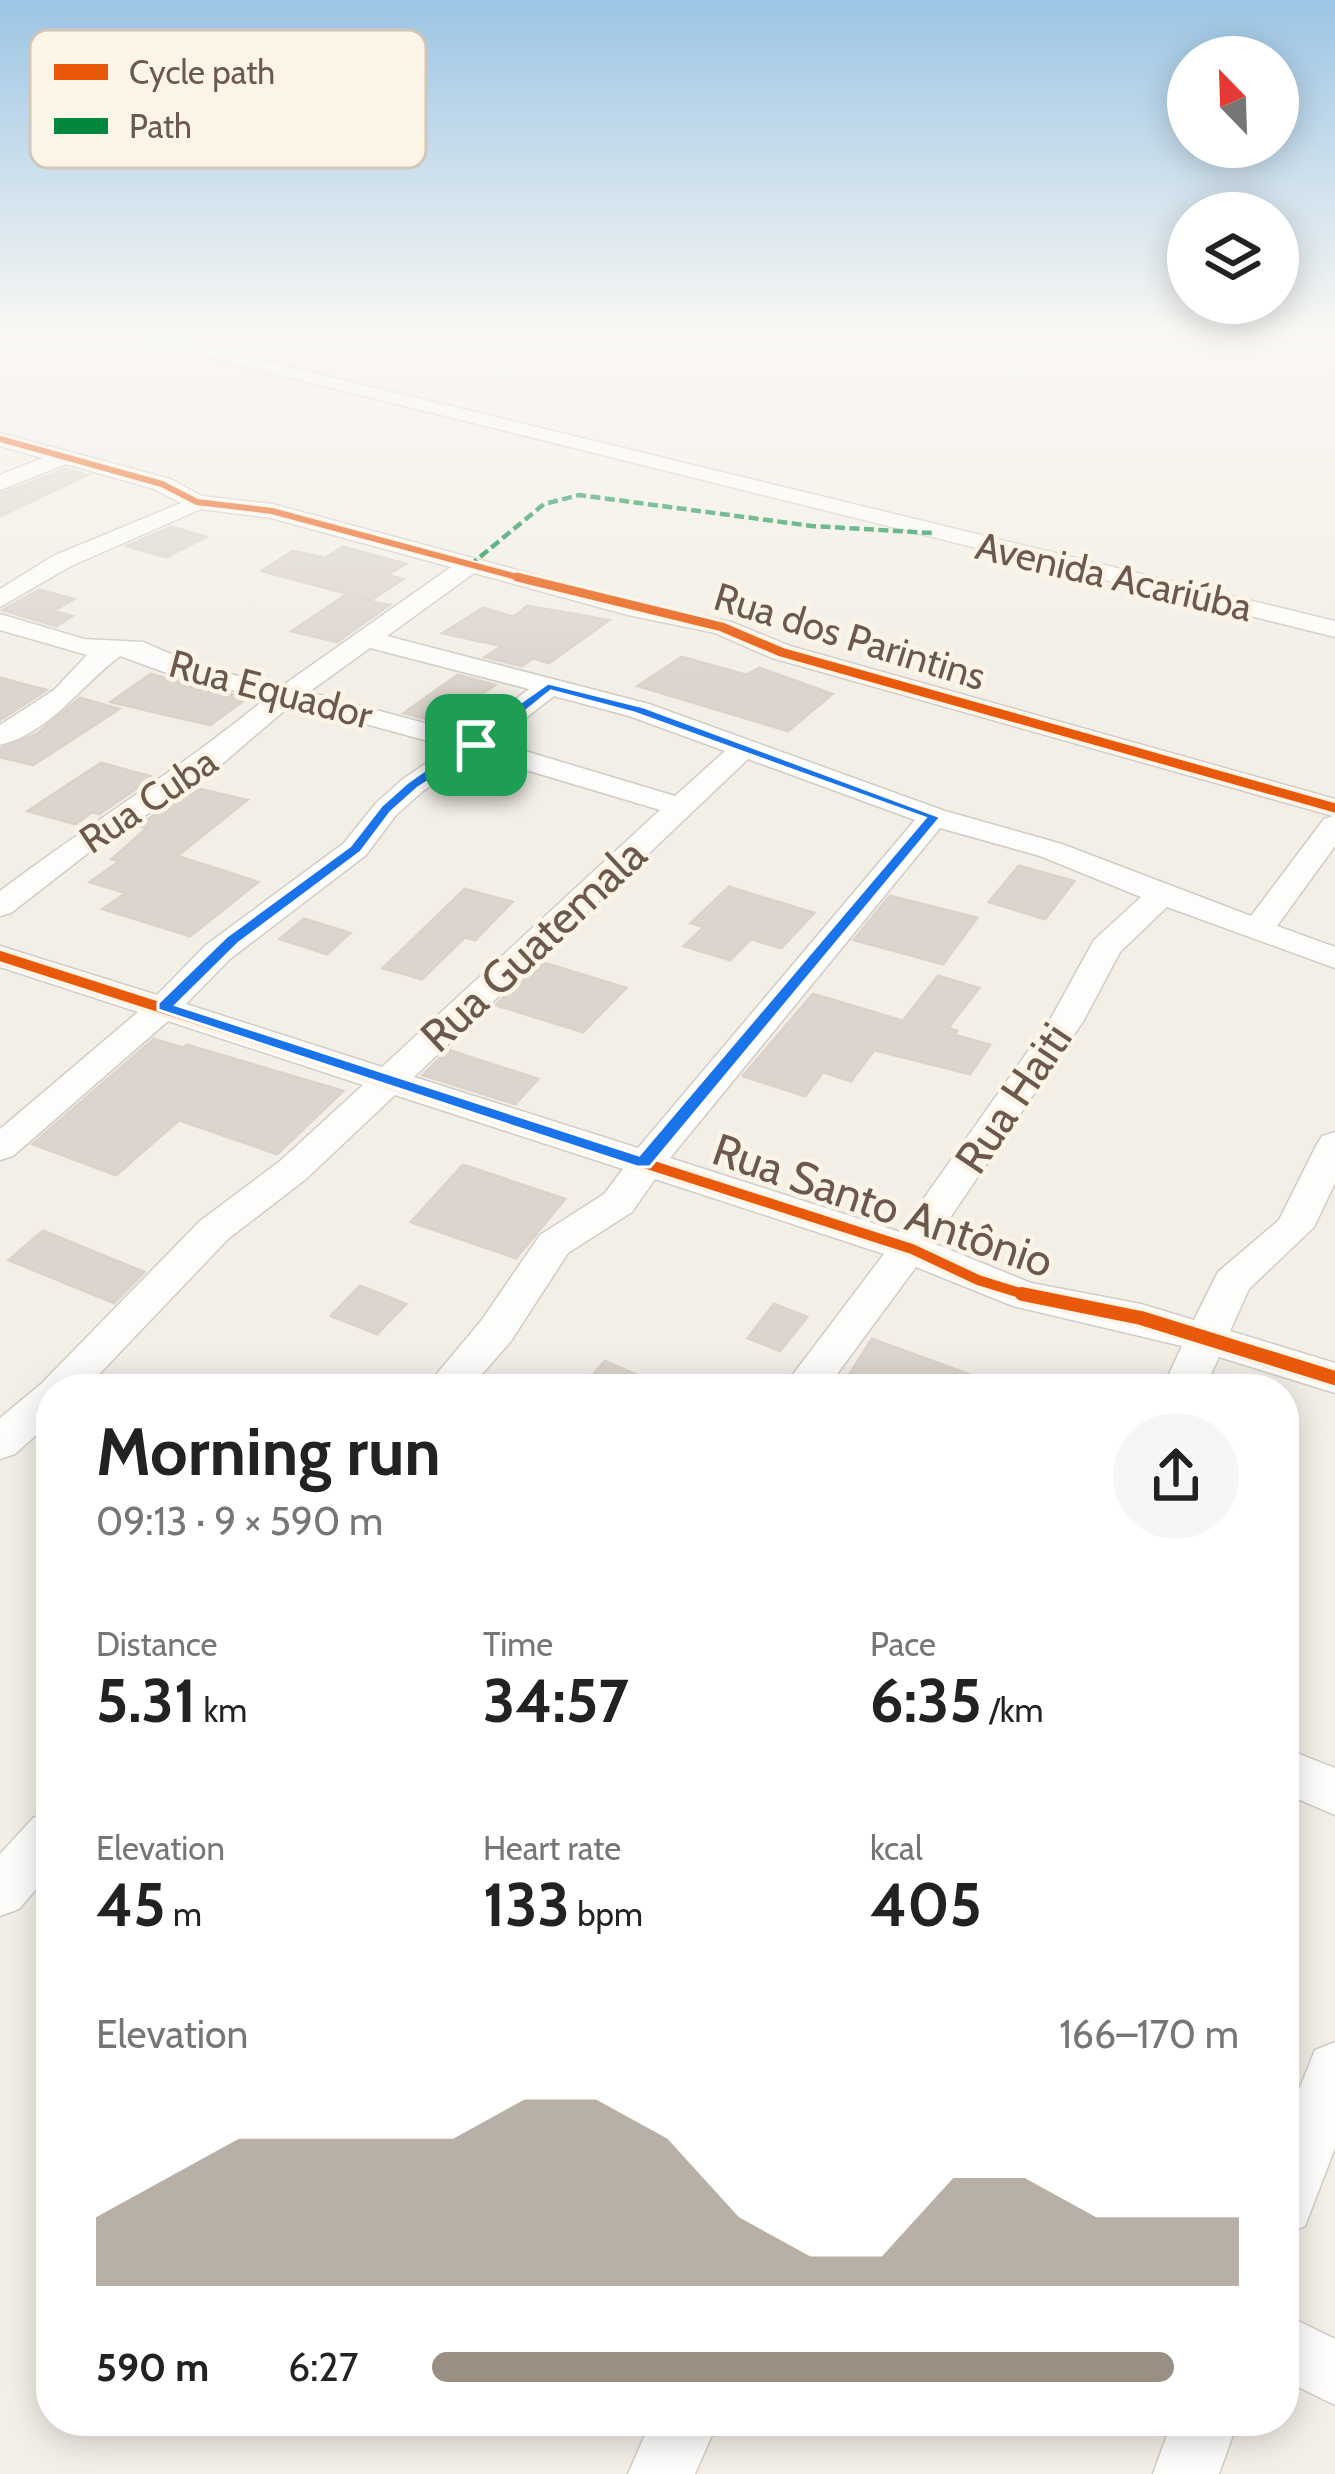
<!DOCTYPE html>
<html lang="en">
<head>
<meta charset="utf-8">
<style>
  :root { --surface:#fff; --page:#f6f6f6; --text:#222; --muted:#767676; --accent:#9b8e82 }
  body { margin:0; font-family:Cabin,sans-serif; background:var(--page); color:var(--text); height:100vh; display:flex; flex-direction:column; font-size:45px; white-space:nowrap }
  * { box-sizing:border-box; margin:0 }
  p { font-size:39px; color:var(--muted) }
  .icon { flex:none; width:66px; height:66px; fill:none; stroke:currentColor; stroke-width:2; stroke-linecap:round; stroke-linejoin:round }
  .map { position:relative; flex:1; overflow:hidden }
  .sheet { position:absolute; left:36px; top:1374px; width:1263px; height:1062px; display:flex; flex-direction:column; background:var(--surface); border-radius:48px; box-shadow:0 6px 30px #0003 }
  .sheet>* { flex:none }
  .needle { width:78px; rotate:337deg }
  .controls { position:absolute; left:1167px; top:36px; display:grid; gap:24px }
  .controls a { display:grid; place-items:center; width:132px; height:132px; border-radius:50%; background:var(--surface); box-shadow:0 6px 30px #0003; font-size:60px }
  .pin { position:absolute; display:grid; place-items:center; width:102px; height:102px; color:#fff; margin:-51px; border-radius:24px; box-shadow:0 6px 18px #0006 }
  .round { display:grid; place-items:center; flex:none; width:126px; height:126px; border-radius:63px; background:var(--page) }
  .headline { display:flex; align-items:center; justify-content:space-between; height:204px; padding:0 60px }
  h1 { font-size:66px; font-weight:800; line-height:90px }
  .metrics { display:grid; grid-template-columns:repeat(3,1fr); gap:18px; height:204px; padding:12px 60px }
  .metrics div { display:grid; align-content:center }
  .metrics b { font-size:60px; font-weight:800 }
  .metrics small { font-size:33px; font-weight:400 }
  .metrics p { font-size:33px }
  .chart { height:336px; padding:24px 60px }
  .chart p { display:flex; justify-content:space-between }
  .chart svg { width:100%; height:216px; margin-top:12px; fill:var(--accent); opacity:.7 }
  ul { padding:0 60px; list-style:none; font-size:39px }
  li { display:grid; grid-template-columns:192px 144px 1fr; align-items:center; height:90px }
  li i { height:30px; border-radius:15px; background:var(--accent) }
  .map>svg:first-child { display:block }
  .building { fill:#dcd5cd; stroke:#dbd3ca; stroke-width:3 }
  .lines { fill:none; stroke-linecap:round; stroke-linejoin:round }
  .minor-casing { stroke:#d2ccc6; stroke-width:3 }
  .minor { fill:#fdfdfb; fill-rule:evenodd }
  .quiet { stroke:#00873e; stroke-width:4.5; stroke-dasharray:10 4.5; stroke-linecap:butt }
  .cycleway-far3-casing { stroke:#fcf5e7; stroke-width:10 }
  .cycleway-far2-casing { stroke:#fcf5e7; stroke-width:15 }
  .cycleway-far1-casing { stroke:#fcf5e7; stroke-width:18 }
  .cycleway-casing { stroke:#fcf5e7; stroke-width:21 }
  .cycleway-far3 { stroke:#e8590c; stroke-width:6 }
  .cycleway-far2 { stroke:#e8590c; stroke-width:9 }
  .cycleway-far1 { stroke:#e8590c; stroke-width:10 }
  .cycleway { stroke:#e8590c; stroke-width:14 }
  .route { fill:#1a73e8; stroke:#fff; stroke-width:3; fill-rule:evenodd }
  .labels { text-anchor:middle; stroke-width:9; stroke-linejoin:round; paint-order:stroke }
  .far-street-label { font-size:39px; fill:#6c594c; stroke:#fcf5e7 }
  .street-label { font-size:45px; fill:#6c594c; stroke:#fcf5e7 }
  .key { fill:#fcf5e7; stroke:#d1c6b8; stroke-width:3 }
  .key-label { font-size:33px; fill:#6c594c }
</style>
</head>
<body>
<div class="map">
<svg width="1335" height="2474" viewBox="0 0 1335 2474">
  <rect width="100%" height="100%" fill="#f3efe7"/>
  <g class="building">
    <polygon points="66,469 87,475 0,516 0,494"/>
    <polygon points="171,527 206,537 166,557 127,546"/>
    <polygon points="343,547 406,564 387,575 403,579 371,600 262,571 293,551 325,558"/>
    <polygon points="39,590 74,599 53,611 72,616 56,626 3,610"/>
    <polygon points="344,596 389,605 337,642 292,631"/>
    <polygon points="527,606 609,620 549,663 533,658 522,666 485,657 502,646 443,633 483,608 514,617"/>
    <polygon points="682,657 746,675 760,668 832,694 788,731 638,686"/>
    <polygon points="151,674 185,684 247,698 210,725 111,702"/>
    <polygon points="458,675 495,685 439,722 404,713"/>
    <polygon points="0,678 46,690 0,720"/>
    <polygon points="80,698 119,709 33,765 0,757 0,749 37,734"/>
    <polygon points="101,763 153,777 99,814 92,812 75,824 28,811"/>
    <polygon points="195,788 247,800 177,856 258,882 190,936 103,909 126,893 90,882 120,861 112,859 147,828 138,826"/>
    <polygon points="1019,866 1074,881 1045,919 989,902"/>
    <polygon points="729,887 814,913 781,948 751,939 730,960 684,946 704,927 691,923"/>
    <polygon points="465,889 512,902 475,940 465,937 422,979 383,968"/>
    <polygon points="890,896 977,918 943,964 854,940"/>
    <polygon points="304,919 350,933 327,954 280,939"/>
    <polygon points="541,962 626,988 583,1032 496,1005"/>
    <polygon points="938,976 979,988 948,1028 957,1031 954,1035 990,1045 970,1074 874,1050 851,1081 823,1072 805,1096 743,1076 813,994 903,1021"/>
    <polygon points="154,1039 183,1048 187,1045 343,1091 277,1154 179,1120 116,1175 33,1144"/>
    <polygon points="448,1050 538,1079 515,1104 423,1075"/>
    <polygon points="463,1165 565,1199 516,1258 411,1222"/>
    <polygon points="43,1231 144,1272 114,1303 9,1260"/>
    <polygon points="360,1286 406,1304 377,1334 331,1316"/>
    <polygon points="774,1304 807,1317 780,1351 748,1338"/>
    <polygon points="872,1339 1000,1386 999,1389 886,1389 849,1375"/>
    <polygon points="605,1361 669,1389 580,1389"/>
  </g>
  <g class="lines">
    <g class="minor-casing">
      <g id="minor">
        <polygon points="115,334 150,334 277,364 1335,621 1335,637"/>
        <path d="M0 433 170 479 202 496 272 504 640 603 731 622 790 646 1335 799V846L1277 926 1335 947V968L1167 907 1120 952 1084 1020 933 1243 1031 1283 1141 1304 1194 1320 1218 1272 1279 1220 1317 1144 1322 1136 1335 1132V1183L1314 1227 1249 1289 1230 1331 1335 1363V1393L1219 1357 1204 1389H1162L1182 1346 1013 1306 916 1267 826 1389H782L884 1254 655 1179 632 1212 568 1253 511 1341 469 1389H424L481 1321 540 1235 604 1194 623 1169 395 1095 306 1179 228 1239 85 1389H51V1422L15 1454 0 1459V1418L41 1384 200 1221 280 1161 363 1085 168 1021 13 1156 0 1160V1129L138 1012 0 967V946L157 995 206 945 344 843 376 803 403 779 450 747 292 704 215 770 88 853 11 913 0 916V891C88 824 181 769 266 698L186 680 120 656C81 685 50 733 0 745V725L54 690 87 655 0 630V614L84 639 143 642 203 668 282 686 451 567 271 518 201 509 71 566 0 607V589L53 556 181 503 154 489 66 464 0 490V475L43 458 0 446ZM474 573 628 615 715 633 772 658 1333 816 1324 819 1251 916 1062 844 945 811 649 704 387 636ZM370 648 529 689 469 735 309 692ZM554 696 629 716 725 751 675 796 495 742ZM476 755 660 810 382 1067 186 1004 230 959 366 855 396 815 423 791ZM748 759 915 820 638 1148 414 1077ZM940 828 1040 856 1141 897 1094 940 1050 1020 900 1232 670 1158Z"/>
        <polygon points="1284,1748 1335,1768 1335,1815 1284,1793"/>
        <polygon points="51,1811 51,1872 19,1909 0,1916 0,1854 33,1818"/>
        <polygon points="1335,2042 1335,2148 1305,2226 1284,2235 1284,2127 1315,2050"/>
        <polygon points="1284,2314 1335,2339 1335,2405 1284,2380"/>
        <polygon points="651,2421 718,2421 695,2474 628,2474"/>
        <polygon points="1172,2421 1238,2421 1219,2474 1153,2474"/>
      </g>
    </g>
    <use href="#minor" class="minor"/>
    <polyline class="quiet" points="469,566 544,504 579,495 812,526 932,533"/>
    <g class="cycleway-far3-casing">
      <polyline id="cycleway-far3" points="0,439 162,484 197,502 272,511 528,580"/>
    </g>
    <g class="cycleway-far2-casing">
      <polyline id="cycleway-far2" points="517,577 722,627 781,652 1335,808"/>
    </g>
    <g class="cycleway-far1-casing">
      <polyline id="cycleway-far1" points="0,956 912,1249 978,1280 1033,1297"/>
    </g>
    <g class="cycleway-casing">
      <polyline id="cycleway" points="1022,1294 1141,1318 1335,1378"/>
    </g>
    <use href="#cycleway-far3" class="cycleway-far3"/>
    <use href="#cycleway-far2" class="cycleway-far2"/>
    <use href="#cycleway-far1" class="cycleway-far1"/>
    <use href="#cycleway" class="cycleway"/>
  </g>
  <linearGradient id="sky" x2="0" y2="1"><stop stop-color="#9cc5e5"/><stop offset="0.49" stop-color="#faf8f4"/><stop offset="1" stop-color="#faf8f4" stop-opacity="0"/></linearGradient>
  <rect width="1335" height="680" fill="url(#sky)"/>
  <path class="route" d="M548 683 644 707 941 817 650 1167H637L158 1010V1003L227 936 350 846 381 806 408 782ZM551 691 634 713 925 818 639 1155 176 1005 239 943 361 852 391 812 418 788 480 748Z"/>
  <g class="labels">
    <g class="far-street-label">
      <text transform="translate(1114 576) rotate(13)" y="14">Avenida Acariúba</text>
      <text transform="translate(850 636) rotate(17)" y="14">Rua dos Parintins</text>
      <text transform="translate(271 689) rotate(15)" y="14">Rua Equador</text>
      <text transform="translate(148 800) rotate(-34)" y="14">Rua Cuba</text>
    </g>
    <g class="street-label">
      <text transform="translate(533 945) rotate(-43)" y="16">Rua Guatemala</text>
      <text transform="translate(1013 1098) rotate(-56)" y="16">Rua Haiti</text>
      <text transform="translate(883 1205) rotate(19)" y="16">Rua Santo Antônio</text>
    </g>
  </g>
  <rect x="30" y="30" width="396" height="138" rx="18" class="key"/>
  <rect x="54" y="64" width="54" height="16" fill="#e8590c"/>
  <rect x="54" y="118" width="54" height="16" fill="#00873e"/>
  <g class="key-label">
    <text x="129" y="84">Cycle path</text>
    <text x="129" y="138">Path</text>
  </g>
</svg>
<div class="controls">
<a><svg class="needle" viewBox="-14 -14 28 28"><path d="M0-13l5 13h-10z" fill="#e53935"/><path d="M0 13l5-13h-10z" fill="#767676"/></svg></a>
<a><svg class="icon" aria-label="layers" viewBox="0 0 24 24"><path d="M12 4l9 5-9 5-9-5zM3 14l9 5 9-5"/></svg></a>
</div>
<div class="pin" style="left:476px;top:745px;background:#1e9e55"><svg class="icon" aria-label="arrive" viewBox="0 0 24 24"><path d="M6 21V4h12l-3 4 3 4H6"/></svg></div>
<section class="sheet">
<div class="headline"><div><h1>Morning run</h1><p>09:13 · 9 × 590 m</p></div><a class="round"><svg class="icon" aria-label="share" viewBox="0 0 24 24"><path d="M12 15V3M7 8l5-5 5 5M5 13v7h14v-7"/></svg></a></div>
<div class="metrics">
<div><p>Distance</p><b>5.31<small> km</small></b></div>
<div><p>Time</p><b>34:57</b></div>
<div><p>Pace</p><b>6:35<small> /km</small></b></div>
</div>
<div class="metrics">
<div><p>Elevation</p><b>45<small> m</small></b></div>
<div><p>Heart rate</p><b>133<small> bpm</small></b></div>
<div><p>kcal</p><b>405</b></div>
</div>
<div class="chart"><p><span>Elevation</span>166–170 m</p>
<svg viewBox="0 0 160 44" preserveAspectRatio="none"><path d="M0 44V30L10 22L20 14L30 14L40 14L50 14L60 6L70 6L80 14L90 30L100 38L110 38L120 22L130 22L140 30L150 30L160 30V44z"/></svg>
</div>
<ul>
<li><b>590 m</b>6:27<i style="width:92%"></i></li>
</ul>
</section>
</div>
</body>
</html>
